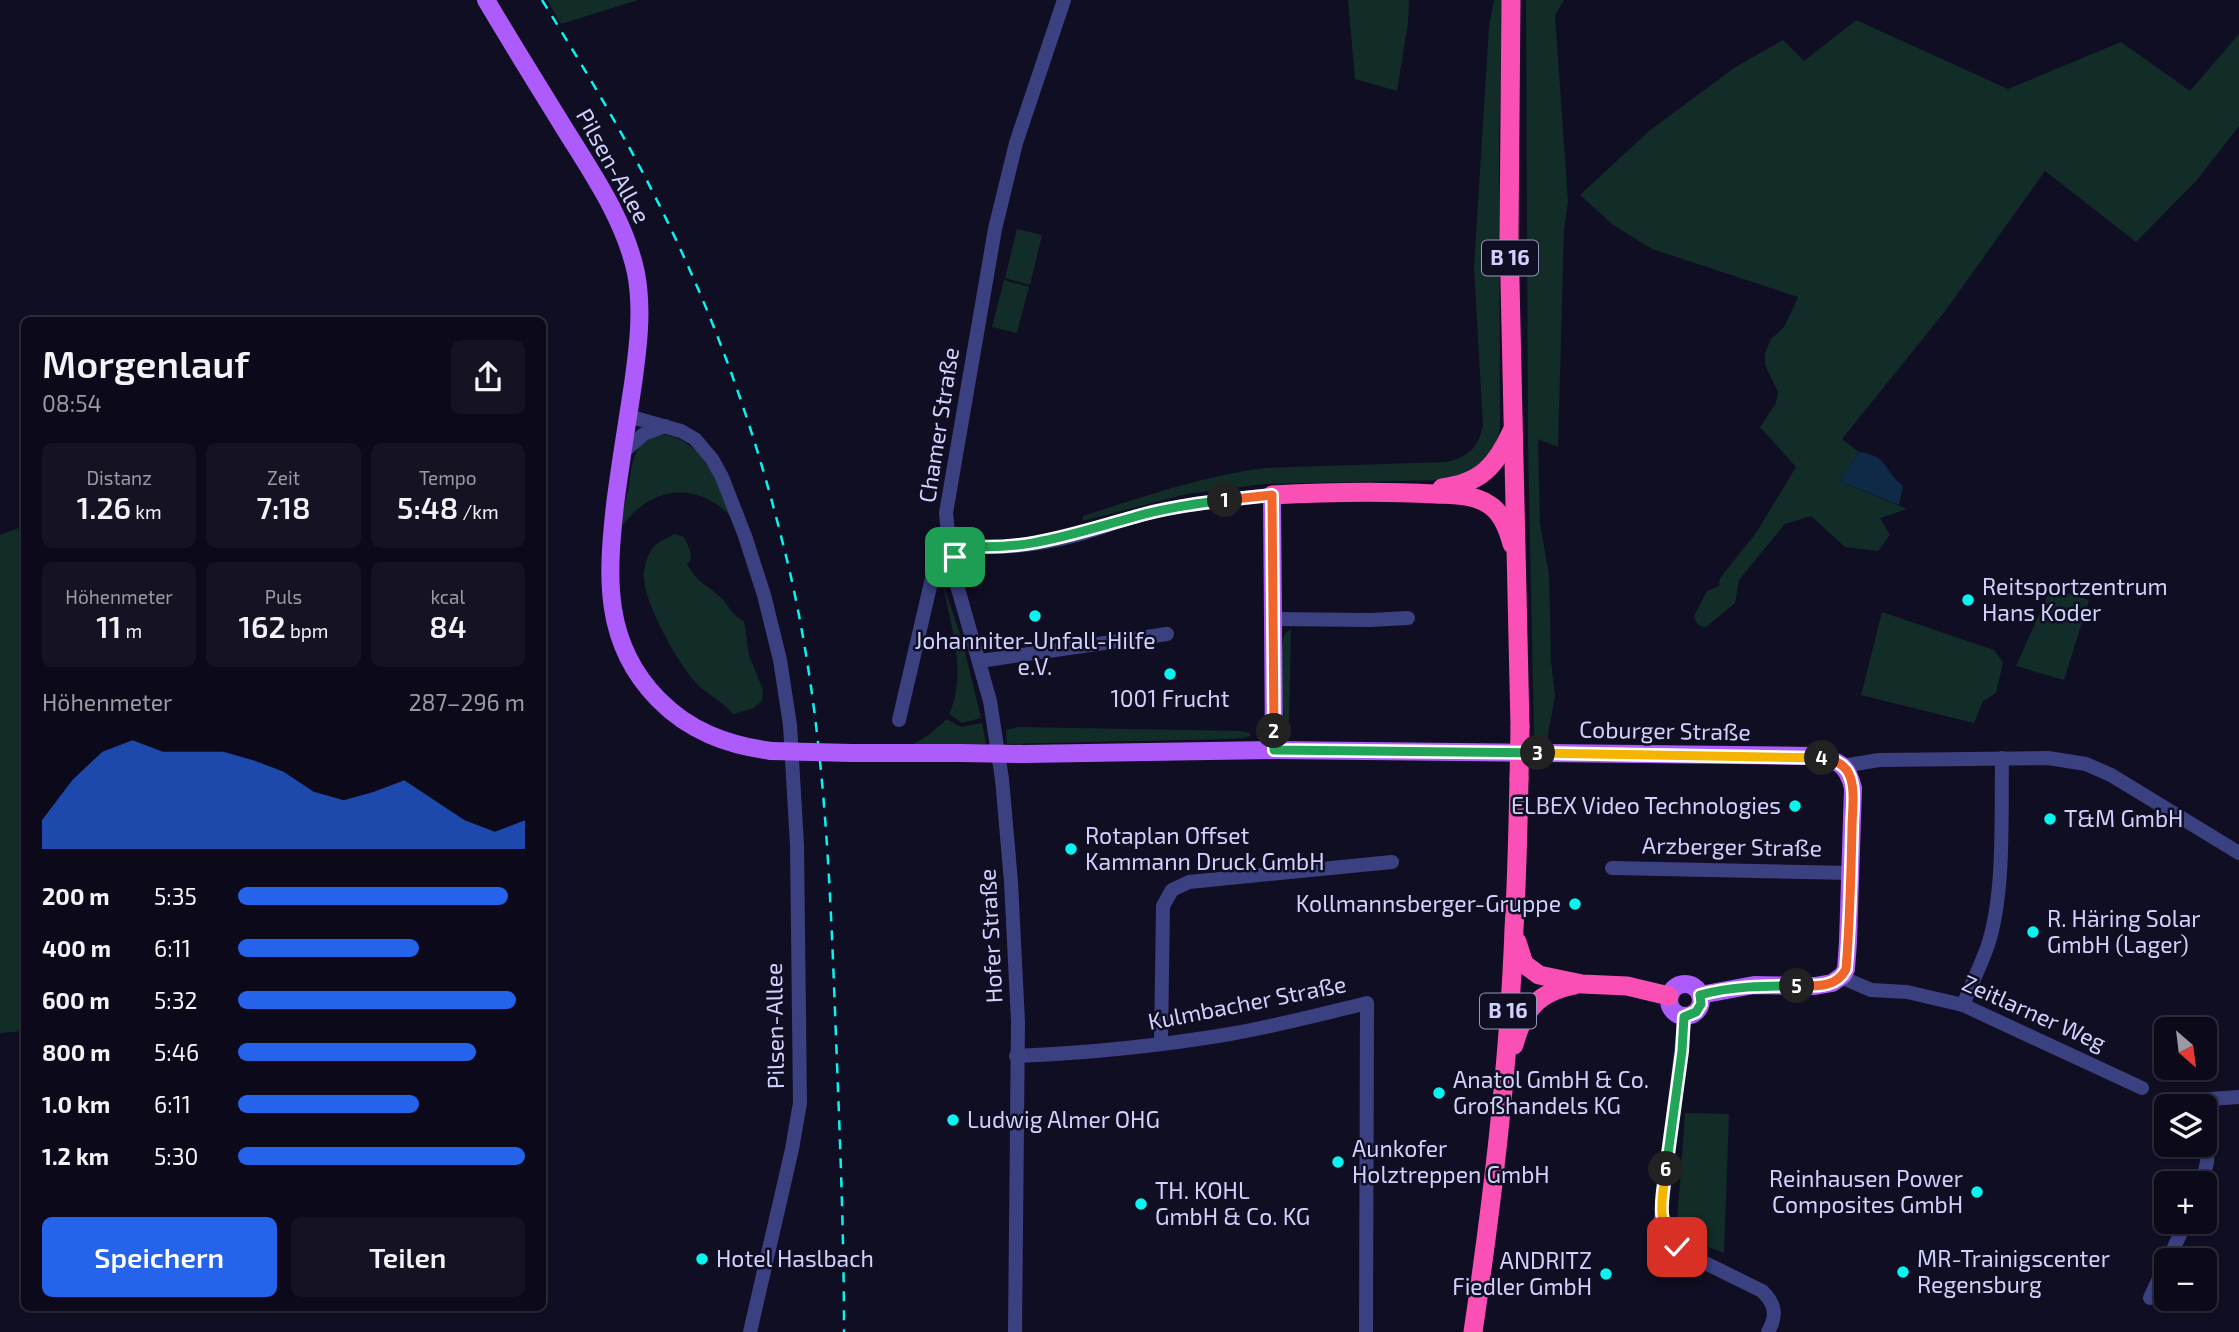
<!DOCTYPE html>
<html lang="de">
<head>
<meta charset="utf-8">
<style>
  :root { --surface:#0c0a1a; --page:#151323; --text:#f1f3f6; --muted:#9a9aa2; --line:#2c2b39; --accent:#2563eb }
  body { margin:0; font-family:"Exo 2",sans-serif; background:var(--page); color:var(--text); height:100vh; display:flex; flex-direction:column; font-size:26px; white-space:nowrap }
  * { box-sizing:border-box; margin:0 }
  p { font-size:23px; color:var(--muted) }
  .icon { flex:none; width:38px; height:38px; fill:none; stroke:currentColor; stroke-width:2; stroke-linecap:round; stroke-linejoin:round }
  .map { position:relative; flex:1; overflow:hidden }
  .sheet { position:absolute; left:21px; top:317px; width:525px; height:994px; display:flex; flex-direction:column; background:var(--surface); border-radius:10px; box-shadow:0 2px 5px #0004,0 0 0 2px var(--line) }
  .sheet>* { flex:none }
  .needle { width:46px; rotate:152deg }
  .fabs { position:absolute; left:2154px; top:1017px; display:grid; gap:14px }
  .fabs a { display:grid; place-items:center; width:63px; height:63px; border-radius:10px; background:var(--surface); box-shadow:0 2px 5px #0004,0 0 0 2px var(--line); font-size:35px }
  .pin { position:absolute; display:grid; place-items:center; width:60px; height:60px; color:#fff; margin:-30px; border-radius:14px; box-shadow:0 4px 10px #0006 }
  .km { position:absolute; width:35px; height:35px; margin:-18px; border-radius:50%; background:#222; color:#fff; font-size:19px; line-height:35px; text-align:center }
  .round { display:grid; place-items:center; flex:none; width:74px; height:74px; border-radius:10px; background:var(--page) }
  .summary { display:flex; align-items:center; justify-content:space-between; height:119px; padding:0 21px }
  h1 { font-size:38px; font-weight:600; line-height:52px }
  .figures { display:grid; grid-template-columns:repeat(3,1fr); gap:10px; height:119px; padding:7px 21px }
  .figures div { display:grid; align-content:center; border-radius:10px; background:var(--page); text-align:center }
  .figures b { font-size:30px; font-weight:600 }
  .figures small { font-size:19px; font-weight:400 }
  .figures p { font-size:19px }
  .chart { height:196px; padding:14px 21px }
  .chart p { display:flex; justify-content:space-between }
  .chart svg { width:100%; height:126px; margin-top:7px; fill:var(--accent); opacity:.7 }
  .action { display:flex; gap:14px; margin-top:auto; padding:14px 21px }
  .action a { flex:1; height:80px; border-radius:10px; background:var(--accent); color:#fff; font-size:28px; font-weight:600; line-height:80px; text-align:center }
  .action a+a { background:var(--page); color:var(--text) }
  ul { padding:0 21px; list-style:none; font-size:23px }
  li { display:grid; grid-template-columns:112px 84px 1fr; align-items:center; height:52px }
  li i { height:18px; border-radius:9px; background:var(--accent) }
  .map>svg:first-child { display:block }
  .green { fill:#122c28 }
  .water { fill:#0e2a47 }
  .lines { fill:none; stroke-linecap:round; stroke-linejoin:round }
  .minor { stroke:#3b4080; stroke-width:14 }
  .major { stroke:#ad5bfa; stroke-width:18 }
  .highway { stroke:#fa50b5; stroke-width:19 }
  .rail { stroke:#07f4f1; stroke-width:2.5; stroke-dasharray:10 9; stroke-linecap:butt }
  .major-bridge { stroke:#ad5bfa; stroke-width:18 }
  .highway-bridge { stroke:#fa50b5; stroke-width:19 }
  .split-1-casing { stroke:#fff; stroke-width:14 }
  .split-2-casing { stroke:#fff; stroke-width:14 }
  .split-3-casing { stroke:#fff; stroke-width:14 }
  .split-4-casing { stroke:#fff; stroke-width:14 }
  .split-5-casing { stroke:#fff; stroke-width:14 }
  .split-6-casing { stroke:#fff; stroke-width:14 }
  .split-7-casing { stroke:#fff; stroke-width:14 }
  .split-1 { stroke:#22a559; stroke-width:9 }
  .split-2 { stroke:#f0652b; stroke-width:9 }
  .split-3 { stroke:#22a559; stroke-width:9 }
  .split-4 { stroke:#f5b400; stroke-width:9 }
  .split-5 { stroke:#f0652b; stroke-width:9 }
  .split-6 { stroke:#22a559; stroke-width:9 }
  .split-7 { stroke:#f5b400; stroke-width:9 }
  .poi-dot { fill:#07f4f1; stroke:#100e22; stroke-width:2.5 }
  .labels { text-anchor:middle; stroke-width:5; stroke-linejoin:round; paint-order:stroke }
  .shield { fill:#100e22; stroke:#9796bc; stroke-width:2 }
  .shield-label { font-size:21px; font-weight:bold; fill:#d1d1fe }
  .street-label { font-size:23px; fill:#d1d1fe; stroke:#100e22 }
  .poi-label { font-size:23px; fill:#d1d1fe; stroke:#100e22; text-anchor:start }
</style>
</head>
<body>
<div class="map">
<svg width="2239" height="1332" viewBox="0 0 2239 1332">
  <rect width="100%" height="100%" fill="#100e22"/>
  <g class="green">
    <polygon points="547,0 638,0 561,24"/>
    <polygon points="1348,0 1409,0 1408,23 1397,91 1355,79"/>
    <path d="M1494 0H1502L1499 142 1500 428 1498 440 1481 468 1444 480 1264 484 1187 494 1083 521V516C1142 497 1202 476 1264 468L1445 462C1468 458 1479 447 1483 425L1474 268 1489 26Z"/>
    <polygon points="1526,0 1564,0 1555,15 1568,202 1564,229 1558,447 1538,439 1540,524 1549,575 1551,661 1555,696 1547,740 1534,740 1528,442"/>
    <path d="M1856 20 2008 89 2121 42 2190 91 2239 34V126L2196 181 2136 242 2045 171 1946 310 1842 439 1859 452 1840 481 1907 509 1880 518 1890 535 1878 551 1845 547 1811 516 1785 524 1739 580 1735 603 1706 627C1698 627 1696 623 1694 616L1707 591 1719 586 1720 578 1756 533 1796 467 1760 427 1776 403 1778 392 1765 365V353L1771 339 1784 327 1798 297 1652 249 1613 225 1580 195 1649 131 1734 68 1783 40 1804 61Z"/>
    <polygon points="1017,229 1042,235 1030,285 1005,278"/>
    <polygon points="1004,280 1029,287 1017,333 992,327"/>
    <path d="M661 434C704 439 718 484 733 519 697 479 649 486 620 529 620 515 625 505 628 491 633 464 630 443 661 434Z"/>
    <polygon points="24,526 24,1031 0,1033 0,535"/>
    <path d="M674 534 684 537 690 550 691 559 687 564C698 584 705 583 720 597 729 605 732 616 744 621L749 655 763 690 762 701 752 709 733 714C723 702 710 696 699 686 680 667 646 607 644 580 643 570 646 558 652 549 656 542 667 539 674 534Z"/>
    <path d="M943 584 963 643 981 718 962 723 949 714C968 674 950 625 943 584Z"/>
    <polygon points="2051,588 2089,600 2064,680 2016,666"/>
    <polygon points="1882,612 1994,650 2003,663 1996,693 1983,701 1974,723 1861,695"/>
    <path d="M1291 629 1289 720 1286 728C1282 713 1279 652 1284 637 1286 631 1286 633 1291 629Z"/>
    <polygon points="947,719 961,727 982,723 986,744 912,745 930,734"/>
    <polygon points="1018,727 1241,731 1250,733 1250,736 1243,738 1226,739 1007,744 1006,730"/>
    <path d="M1685 1113 1729 1114 1724 1253C1705 1245 1687 1242 1677 1223Z"/>
  </g>
  <path class="water" d="M1859 452C1889 456 1883 470 1903 486L1899 505 1840 481Z"/>
  <g class="lines">
    <g class="minor">
      <path d="M1064 0 1016 143 995 229 946 513 948 533 959 545C998 550 1039 545 1077 535 1103 528 1128 517 1155 511 1193 503 1233 499 1272 495"/>
      <polyline points="628,416 681,431 695,439 712,459 722,477 745,536 764,595 780,660 790,725 797,845 800,1103 792,1149 750,1332"/>
      <polyline points="622,453 644,434 665,426"/>
      <polyline points="959,545 953,566 955,578 990,701 1002,779 1011,882 1018,1022 1015,1332"/>
      <polyline points="1274,619 1370,620 1408,618"/>
      <polyline points="980,661 1167,634"/>
      <polyline points="899,720 932,578 939,572 953,566"/>
      <polyline points="1843,766 1879,760 2048,758 2086,764 2111,775 2239,853"/>
      <polyline points="1612,868 1851,873"/>
      <polyline points="1841,977 1871,990 1907,992 1963,1005 2142,1088"/>
      <path d="M1963 1005C1971 985 1981 965 1988 945 2005 893 2001 814 2002 758"/>
      <path d="M1684 1017C1680 1084 1666 1151 1661 1218L1666 1234 1677 1247 1689 1255 1762 1291C1776 1304 1777 1316 1768 1332"/>
      <polyline points="1161,1044 1163,906 1172,890 1189,882 1392,862"/>
      <path d="M1016 1056C1089 1053 1159 1046 1230 1034 1276 1026 1322 1014 1367 1003L1366 1332"/>
      <polyline points="2202,1183 2207,1162 2211,1099 2239,1097"/>
      <polyline points="2168,1260 2186,1222"/>
      <polyline points="2150,1298 2166,1263"/>
    </g>
    <g class="major">
      <path d="M486 0C512 44 539 87 566 131 594 176 625 221 636 273 643 310 638 348 633 384 627 424 620 465 615 505 607 577 603 643 658 699 689 731 727 745 771 751"/>
      <polyline points="1272,495 1274,750"/>
      <polyline points="852,753 960,753"/>
      <path d="M1024 754 1274 750 1815 756C1838 761 1847 763 1853 788L1848 942 1846 969 1843 975 1832 983 1815 986 1754 985 1700 995"/>
      <circle cx="1685" cy="1000" r="16"/>
    </g>
    <g class="highway">
      <polyline points="1511,0 1509,237 1520,727"/>
      <path d="M1442 488C1481 483 1496 466 1512 431"/>
      <path d="M1272 495C1327 492 1381 491 1435 494 1453 495 1472 494 1488 504 1502 512 1508 529 1512 544"/>
      <polyline points="1517,942 1524,964 1539,975 1582,984 1627,986 1669,996"/>
      <path d="M1514 1045C1523 1010 1538 992 1575 985"/>
      <path d="M1473 1332C1493 1198 1509 1064 1514 929 1517 879 1518 829 1519 779"/>
    </g>
    <path class="rail" d="M542 0C591 79 639 159 678 244 722 338 757 439 782 540 822 694 829 853 835 1011 839 1118 844 1225 844 1332"/>
    <g class="major-bridge">
      <polyline points="771,751 852,753"/>
      <polyline points="960,753 1024,754"/>
    </g>
    <polyline class="highway-bridge" points="1519,779 1520,727"/>
  </g>
  <g class="lines">
    <g class="split-1-casing">
      <path id="split-1" d="M955 557 959 545C1022 553 1075 533 1134 517 1164 508 1195 504 1225 500"/>
    </g>
    <g class="split-2-casing">
      <polyline id="split-2" points="1225,500 1272,495 1274,731"/>
    </g>
    <g class="split-3-casing">
      <polyline id="split-3" points="1274,731 1274,750 1538,753"/>
    </g>
    <g class="split-4-casing">
      <polyline id="split-4" points="1538,753 1822,758"/>
    </g>
    <g class="split-5-casing">
      <path id="split-5" d="M1797 986C1815 986 1837 988 1846 969 1850 922 1851 875 1852 828 1852 811 1856 789 1849 774 1844 763 1833 760 1822 758"/>
    </g>
    <g class="split-6-casing">
      <path id="split-6" d="M1666 1169 1682 1051 1684 1017 1696 1012 1701 1004 1700 995C1732 986 1763 986 1797 986"/>
    </g>
    <g class="split-7-casing">
      <path id="split-7" d="M1666 1169C1662 1201 1655 1220 1677 1247"/>
    </g>
    <use href="#split-1" class="split-1"/>
    <use href="#split-2" class="split-2"/>
    <use href="#split-3" class="split-3"/>
    <use href="#split-4" class="split-4"/>
    <use href="#split-5" class="split-5"/>
    <use href="#split-6" class="split-6"/>
    <use href="#split-7" class="split-7"/>
  </g>
  <g class="poi-dot">
    <circle cx="1968" cy="600" r="7"/>
    <circle cx="1035" cy="616" r="7"/>
    <circle cx="1170" cy="674" r="7"/>
    <circle cx="1795" cy="806" r="7"/>
    <circle cx="2050" cy="819" r="7"/>
    <circle cx="1071" cy="849" r="7"/>
    <circle cx="1575" cy="904" r="7"/>
    <circle cx="2033" cy="932" r="7"/>
    <circle cx="1439" cy="1093" r="7"/>
    <circle cx="953" cy="1120" r="7"/>
    <circle cx="1338" cy="1162" r="7"/>
    <circle cx="1977" cy="1192" r="7"/>
    <circle cx="1141" cy="1204" r="7"/>
    <circle cx="702" cy="1259" r="7"/>
    <circle cx="1903" cy="1272" r="7"/>
    <circle cx="1606" cy="1274" r="7"/>
  </g>
  <g class="labels">
    <g class="shield">
      <rect x="1482" y="240.5" width="56" height="35" rx="5"/>
      <rect x="1480" y="993.5" width="56" height="35" rx="5"/>
    </g>
    <g class="shield-label">
      <text x="1510" y="265">B 16</text>
      <text x="1508" y="1018">B 16</text>
    </g>
    <g class="street-label">
      <text transform="translate(613 166) rotate(61)" y="8">Pilsen-Allee</text>
      <text transform="translate(939 425) rotate(-81)" y="8">Chamer Straße</text>
      <text transform="translate(1665 731) rotate(1)" y="8">Coburger Straße</text>
      <text transform="translate(1732 847) rotate(1)" y="8">Arzberger Straße</text>
      <text transform="translate(991 936) rotate(-93)" y="8">Hofer Straße</text>
      <text transform="translate(1247 1003) rotate(-11)" y="8">Kulmbacher Straße</text>
      <text transform="translate(2034 1013) rotate(24)" y="8">Zeitlarner Weg</text>
      <text transform="translate(775 1026) rotate(-91)" y="8">Pilsen-Allee</text>
    </g>
    <g class="poi-label">
      <text x="1982" y="595">Reitsportzentrum<tspan x="1982" dy="26">Hans Koder</tspan></text>
      <text x="1035" y="649" text-anchor="middle">Johanniter-Unfall-Hilfe<tspan x="1035" dy="26">e.V.</tspan></text>
      <text x="1170" y="707" text-anchor="middle">1001 Frucht</text>
      <text x="1781" y="814" text-anchor="end">ELBEX Video Technologies</text>
      <text x="2064" y="827">T&amp;M GmbH</text>
      <text x="1085" y="844">Rotaplan Offset<tspan x="1085" dy="26">Kammann Druck GmbH</tspan></text>
      <text x="1561" y="912" text-anchor="end">Kollmannsberger-Gruppe</text>
      <text x="2047" y="927">R. Häring Solar<tspan x="2047" dy="26">GmbH (Lager)</tspan></text>
      <text x="1453" y="1088">Anatol GmbH &amp; Co.<tspan x="1453" dy="26">Großhandels KG</tspan></text>
      <text x="967" y="1128">Ludwig Almer OHG</text>
      <text x="1352" y="1157">Aunkofer<tspan x="1352" dy="26">Holztreppen GmbH</tspan></text>
      <text x="1963" y="1187" text-anchor="end">Reinhausen Power<tspan x="1963" dy="26">Composites GmbH</tspan></text>
      <text x="1155" y="1199">TH. KOHL<tspan x="1155" dy="26">GmbH &amp; Co. KG</tspan></text>
      <text x="716" y="1267">Hotel Haslbach</text>
      <text x="1917" y="1267">MR-Trainigscenter<tspan x="1917" dy="26">Regensburg</tspan></text>
      <text x="1592" y="1269" text-anchor="end">ANDRITZ<tspan x="1592" dy="26">Fiedler GmbH</tspan></text>
    </g>
  </g>
</svg>
<div class="fabs">
<a><svg class="needle" viewBox="-14 -14 28 28"><path d="M0-13l5 13h-10z" fill="#e53935"/><path d="M0 13l5-13h-10z" fill="#9a9aa2"/></svg></a>
<a><svg class="icon" aria-label="layers" viewBox="0 0 24 24"><path d="M12 4l9 5-9 5-9-5zM3 14l9 5 9-5"/></svg></a>
<a>+</a>
<a>−</a>
</div>
<div class="pin" style="left:955px;top:557px;background:#1e9e55"><svg class="icon" aria-label="arrive" viewBox="0 0 24 24"><path d="M6 21V4h12l-3 4 3 4H6"/></svg></div>
<div class="pin" style="left:1677px;top:1247px;background:#d93025"><svg class="icon" aria-label="check" viewBox="0 0 24 24"><path d="M5 12l5 5 9-10"/></svg></div>
<b class="km" style="left:1225px;top:500px">1</b>
<b class="km" style="left:1274px;top:731px">2</b>
<b class="km" style="left:1538px;top:753px">3</b>
<b class="km" style="left:1822px;top:758px">4</b>
<b class="km" style="left:1797px;top:986px">5</b>
<b class="km" style="left:1666px;top:1169px">6</b>
<section class="sheet">
<div class="summary"><div><h1>Morgenlauf</h1><p>08:54</p></div><a class="round"><svg class="icon" aria-label="share" viewBox="0 0 24 24"><path d="M12 15V3M7 8l5-5 5 5M5 13v7h14v-7"/></svg></a></div>
<div class="figures">
<div><p>Distanz</p><b>1.26<small> km</small></b></div>
<div><p>Zeit</p><b>7:18</b></div>
<div><p>Tempo</p><b>5:48<small> /km</small></b></div>
</div>
<div class="figures">
<div><p>Höhenmeter</p><b>11<small> m</small></b></div>
<div><p>Puls</p><b>162<small> bpm</small></b></div>
<div><p>kcal</p><b>84</b></div>
</div>
<div class="chart"><p><span>Höhenmeter</span>287–296 m</p>
<svg viewBox="0 0 160 44" preserveAspectRatio="none"><path d="M0 44V34L10 20L20 10L30 6L40 10L50 10L60 10L70 13L80 17L90 24L100 27L110 24L120 20L130 27L140 34L150 38L160 34V44z"/></svg>
</div>
<ul>
<li><b>200 m</b>5:35<i style="width:94%"></i></li>
<li><b>400 m</b>6:11<i style="width:63%"></i></li>
<li><b>600 m</b>5:32<i style="width:97%"></i></li>
<li><b>800 m</b>5:46<i style="width:83%"></i></li>
<li><b>1.0 km</b>6:11<i style="width:63%"></i></li>
<li><b>1.2 km</b>5:30<i style="width:100%"></i></li>
</ul>
<div class="action"><a>Speichern</a><a>Teilen</a></div>
</section>
</div>
</body>
</html>
